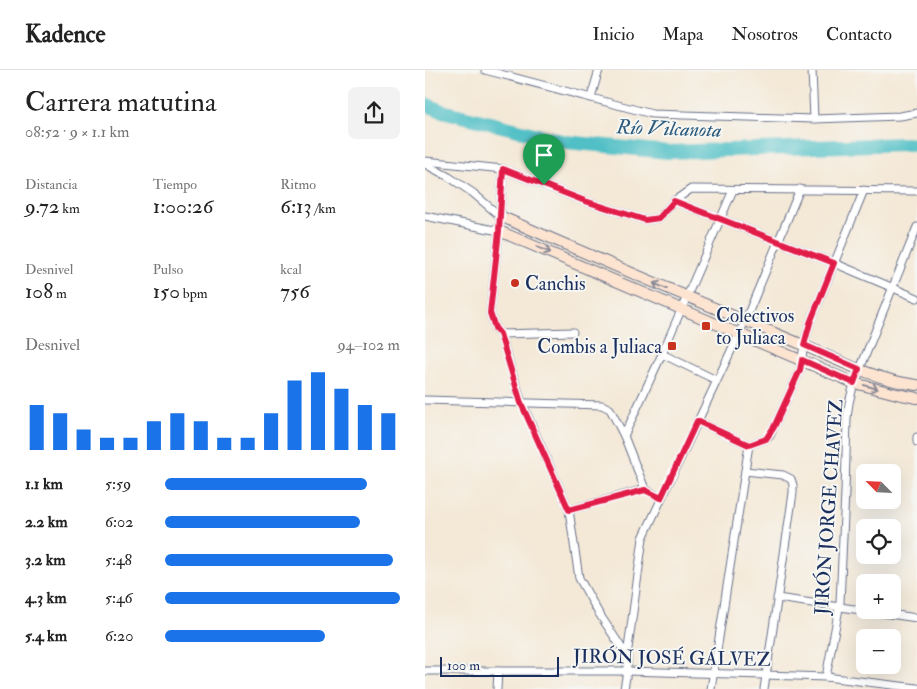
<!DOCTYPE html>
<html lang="es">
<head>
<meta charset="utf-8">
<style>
  :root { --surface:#fff; --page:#f2f2f2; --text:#222; --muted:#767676; --line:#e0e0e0; --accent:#1a73e8 }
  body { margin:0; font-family:"IM FELL Double Pica",serif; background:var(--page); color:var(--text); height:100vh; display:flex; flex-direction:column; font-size:19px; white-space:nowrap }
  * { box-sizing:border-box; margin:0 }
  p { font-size:16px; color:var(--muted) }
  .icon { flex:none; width:28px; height:28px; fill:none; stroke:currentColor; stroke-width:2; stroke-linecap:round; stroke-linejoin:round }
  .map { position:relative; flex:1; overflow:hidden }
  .side { display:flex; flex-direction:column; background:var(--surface); width:425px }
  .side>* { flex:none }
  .needle { width:32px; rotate:294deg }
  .tools { position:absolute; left:431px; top:394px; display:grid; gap:10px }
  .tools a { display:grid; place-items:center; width:45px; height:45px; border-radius:8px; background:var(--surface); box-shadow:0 5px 20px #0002; font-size:25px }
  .scale { position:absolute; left:15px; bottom:12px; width:119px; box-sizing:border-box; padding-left:5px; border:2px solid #1b2f5e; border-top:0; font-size:14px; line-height:18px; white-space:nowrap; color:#1b2f5e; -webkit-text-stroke:4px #f6f6f2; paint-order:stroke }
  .pin { position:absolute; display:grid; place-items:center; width:42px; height:42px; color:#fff; margin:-51px -21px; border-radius:50% 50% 50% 0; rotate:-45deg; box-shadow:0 0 5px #0007 }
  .pin .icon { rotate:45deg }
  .round { display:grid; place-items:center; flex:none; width:52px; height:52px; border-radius:8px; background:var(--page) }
  .head { display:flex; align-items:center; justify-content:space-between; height:85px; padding:0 25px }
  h1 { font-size:28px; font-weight:600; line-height:38px }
  .figures { display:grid; grid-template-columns:repeat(3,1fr); gap:8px; height:85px; padding:5px 25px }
  .figures div { display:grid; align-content:center }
  .figures b { font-size:21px; font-weight:600 }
  .figures small { font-size:14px; font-weight:400 }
  .figures p { font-size:14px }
  .chart { height:140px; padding:10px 25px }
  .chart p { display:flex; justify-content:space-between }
  .chart svg { width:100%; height:90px; margin-top:5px; stroke:var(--accent); stroke-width:6 }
  ul { padding:0 25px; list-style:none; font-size:16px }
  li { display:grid; grid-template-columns:80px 60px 1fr; align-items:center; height:38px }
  li i { height:12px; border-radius:6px; background:var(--accent) }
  header { display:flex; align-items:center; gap:30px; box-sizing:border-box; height:70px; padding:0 25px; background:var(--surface); border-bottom:1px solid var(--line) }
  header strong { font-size:24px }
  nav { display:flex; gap:28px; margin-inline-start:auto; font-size:18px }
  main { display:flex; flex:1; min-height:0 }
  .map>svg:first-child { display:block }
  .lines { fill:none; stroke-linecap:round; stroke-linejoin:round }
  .river { stroke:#51c0c6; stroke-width:14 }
  .street-casing { stroke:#677088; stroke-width:9 }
  .secondary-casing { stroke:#677088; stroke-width:12 }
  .street { stroke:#fff; stroke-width:7 }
  .secondary { stroke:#fde4d1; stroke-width:10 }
  .oneway { stroke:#8c8a98 }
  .route-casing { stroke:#fff; stroke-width:10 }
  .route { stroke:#e11d48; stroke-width:6 }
  .poi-dot { fill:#c8321e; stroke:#f6f6f2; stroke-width:2 }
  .labels { text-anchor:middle; stroke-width:4; stroke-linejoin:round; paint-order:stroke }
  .poi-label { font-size:19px; fill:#1b2f5e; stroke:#f6f6f2; text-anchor:start }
  .street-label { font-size:19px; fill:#1b2f5e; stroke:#f6f6f2 }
  .water-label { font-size:20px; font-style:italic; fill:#2b5a7d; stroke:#f6f6f2 }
</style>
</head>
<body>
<header>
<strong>Kadence</strong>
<nav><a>Inicio</a><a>Mapa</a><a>Nosotros</a><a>Contacto</a></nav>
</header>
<main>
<section class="side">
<div class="head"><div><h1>Carrera matutina</h1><p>08:52 · 9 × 1.1 km</p></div><a class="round"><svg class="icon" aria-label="share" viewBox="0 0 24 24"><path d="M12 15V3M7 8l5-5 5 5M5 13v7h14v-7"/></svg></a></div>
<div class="figures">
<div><p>Distancia</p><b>9.72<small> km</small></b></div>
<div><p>Tiempo</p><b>1:00:26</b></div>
<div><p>Ritmo</p><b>6:13<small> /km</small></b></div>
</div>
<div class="figures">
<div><p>Desnivel</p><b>108<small> m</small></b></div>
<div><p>Pulso</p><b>150<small> bpm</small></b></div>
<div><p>kcal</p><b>756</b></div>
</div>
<div class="chart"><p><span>Desnivel</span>94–102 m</p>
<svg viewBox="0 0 160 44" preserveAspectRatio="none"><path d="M5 44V22M15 44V26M25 44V34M35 44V38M45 44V38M55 44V30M65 44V26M75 44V30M85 44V38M95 44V38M105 44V26M115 44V10M125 44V6M135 44V14M145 44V22M155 44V26"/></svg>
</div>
<ul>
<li><b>1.1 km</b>5:59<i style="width:86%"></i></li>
<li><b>2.2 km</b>6:02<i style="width:83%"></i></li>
<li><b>3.2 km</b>5:48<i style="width:97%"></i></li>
<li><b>4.3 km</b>5:46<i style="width:100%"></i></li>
<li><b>5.4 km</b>6:20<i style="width:68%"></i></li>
</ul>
</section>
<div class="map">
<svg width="492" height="619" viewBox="0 0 492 619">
  <rect width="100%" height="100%" fill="#f6f6f2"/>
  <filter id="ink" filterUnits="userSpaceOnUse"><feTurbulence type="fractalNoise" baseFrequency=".02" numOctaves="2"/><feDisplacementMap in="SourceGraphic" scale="10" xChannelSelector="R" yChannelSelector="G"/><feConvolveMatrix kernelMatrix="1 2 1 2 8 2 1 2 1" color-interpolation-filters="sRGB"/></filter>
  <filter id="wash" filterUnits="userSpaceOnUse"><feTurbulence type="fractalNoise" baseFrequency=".0096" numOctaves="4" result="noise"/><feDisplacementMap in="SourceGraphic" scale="20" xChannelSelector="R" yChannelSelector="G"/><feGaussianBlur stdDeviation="1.12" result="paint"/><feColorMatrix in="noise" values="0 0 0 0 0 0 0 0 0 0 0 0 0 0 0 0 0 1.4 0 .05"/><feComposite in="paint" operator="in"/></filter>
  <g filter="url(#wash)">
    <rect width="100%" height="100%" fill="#f4e8d6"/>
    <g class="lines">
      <polyline class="river" points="0,34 17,41 141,72 243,82 480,74 492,75"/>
    </g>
  </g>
  <g filter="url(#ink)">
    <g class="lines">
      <g class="street-casing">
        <g id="street">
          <polyline points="60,0 227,44 389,49 475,46 492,43"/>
          <polyline points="387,0 389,49"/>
          <polyline points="166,27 174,0"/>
          <polyline points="0,91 78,99 160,131 220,150 234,148 249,131 266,119 492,121"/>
          <polyline points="0,94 24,107 48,123 75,146"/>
          <polyline points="78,99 74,161 65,243 70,258 75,264 97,333 144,440 154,508 173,542 202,586"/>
          <polyline points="249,131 409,193 492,228"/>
          <polyline points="0,146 74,161"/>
          <polyline points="75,264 148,262"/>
          <polyline points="237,284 291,310"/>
          <polyline points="0,330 177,335 185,339 199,366 220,419 236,428"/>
          <polyline points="272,351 324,375"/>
          <polyline points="199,366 237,284 308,120"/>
          <polyline points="492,367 492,372"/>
          <polyline points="324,375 341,369 345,366 375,300 379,275 385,253 439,120"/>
          <polyline points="320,401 358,405 366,409 368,415 368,423 339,619"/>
          <polyline points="144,440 220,419"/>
          <polyline points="352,528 492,548"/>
          <polyline points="0,601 202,601 340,605 401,607 492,618"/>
          <polyline points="401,607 415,533 420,423 422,348 424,333 429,313 435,299 492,157"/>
          <polyline points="72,619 73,601"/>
          <polyline points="199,619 202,601 202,586 218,468 320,251 375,119"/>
          <polyline points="286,619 324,375"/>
        </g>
      </g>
      <g class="secondary-casing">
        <g id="secondary">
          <path d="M75 146C171 188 267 229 364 269 405 286 448 310 492 315"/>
          <polyline points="74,161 429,313 472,324 492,328"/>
        </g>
      </g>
      <use href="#street" class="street"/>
      <use href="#secondary" class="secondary"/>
    </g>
    <defs><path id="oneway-shaft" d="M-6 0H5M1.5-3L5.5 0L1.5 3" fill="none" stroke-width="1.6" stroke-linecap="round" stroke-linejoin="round" transform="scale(1.25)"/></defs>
    <g class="oneway">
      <use href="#oneway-shaft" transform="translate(119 180) rotate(23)"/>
      <use href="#oneway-shaft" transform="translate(235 216) rotate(-156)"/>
      <use href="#oneway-shaft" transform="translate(446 317) rotate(16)"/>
    </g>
  </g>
  <g class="lines" filter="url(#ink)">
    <g class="route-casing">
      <polygon id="route" points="78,99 160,131 220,150 234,148 249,131 409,193 385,253 379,275 434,299 429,313 377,290 375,300 349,357 341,369 324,375 272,351 236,428 220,420 144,440 96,333 75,264 70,258 65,243 74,161"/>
    </g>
    <use href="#route" class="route"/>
  </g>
  <g class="poi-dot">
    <circle cx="90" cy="213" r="5"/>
    <rect x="276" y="251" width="10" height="10" rx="2.5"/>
    <rect x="242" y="271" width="10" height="10" rx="2.5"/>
  </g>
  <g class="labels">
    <g class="poi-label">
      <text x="100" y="220">Canchis</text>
      <text x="291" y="252">Colectivos<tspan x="291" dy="22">to Juliaca</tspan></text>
      <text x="237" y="283" text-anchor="end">Combis a Juliaca</text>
    </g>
    <g class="street-label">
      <text transform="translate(403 437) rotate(-86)" y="7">JIRÓN JORGE CHAVEZ</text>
      <text transform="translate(247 587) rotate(1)" y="7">JIRÓN JOSÉ GÁLVEZ</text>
    </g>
    <g class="water-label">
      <text transform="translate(244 58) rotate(2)" y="7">Río Vilcanota</text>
    </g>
  </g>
</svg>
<div class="tools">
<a><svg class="needle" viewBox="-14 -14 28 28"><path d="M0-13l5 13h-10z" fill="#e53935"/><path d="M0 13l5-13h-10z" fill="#767676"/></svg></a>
<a><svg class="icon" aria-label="locate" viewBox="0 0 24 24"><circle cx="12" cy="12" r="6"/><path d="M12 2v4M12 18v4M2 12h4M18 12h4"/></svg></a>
<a>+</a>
<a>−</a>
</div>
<div class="scale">100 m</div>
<div class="pin" style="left:119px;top:115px;background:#1e9e55"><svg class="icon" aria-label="arrive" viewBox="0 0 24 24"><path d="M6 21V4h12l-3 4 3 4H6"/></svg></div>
</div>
</main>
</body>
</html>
